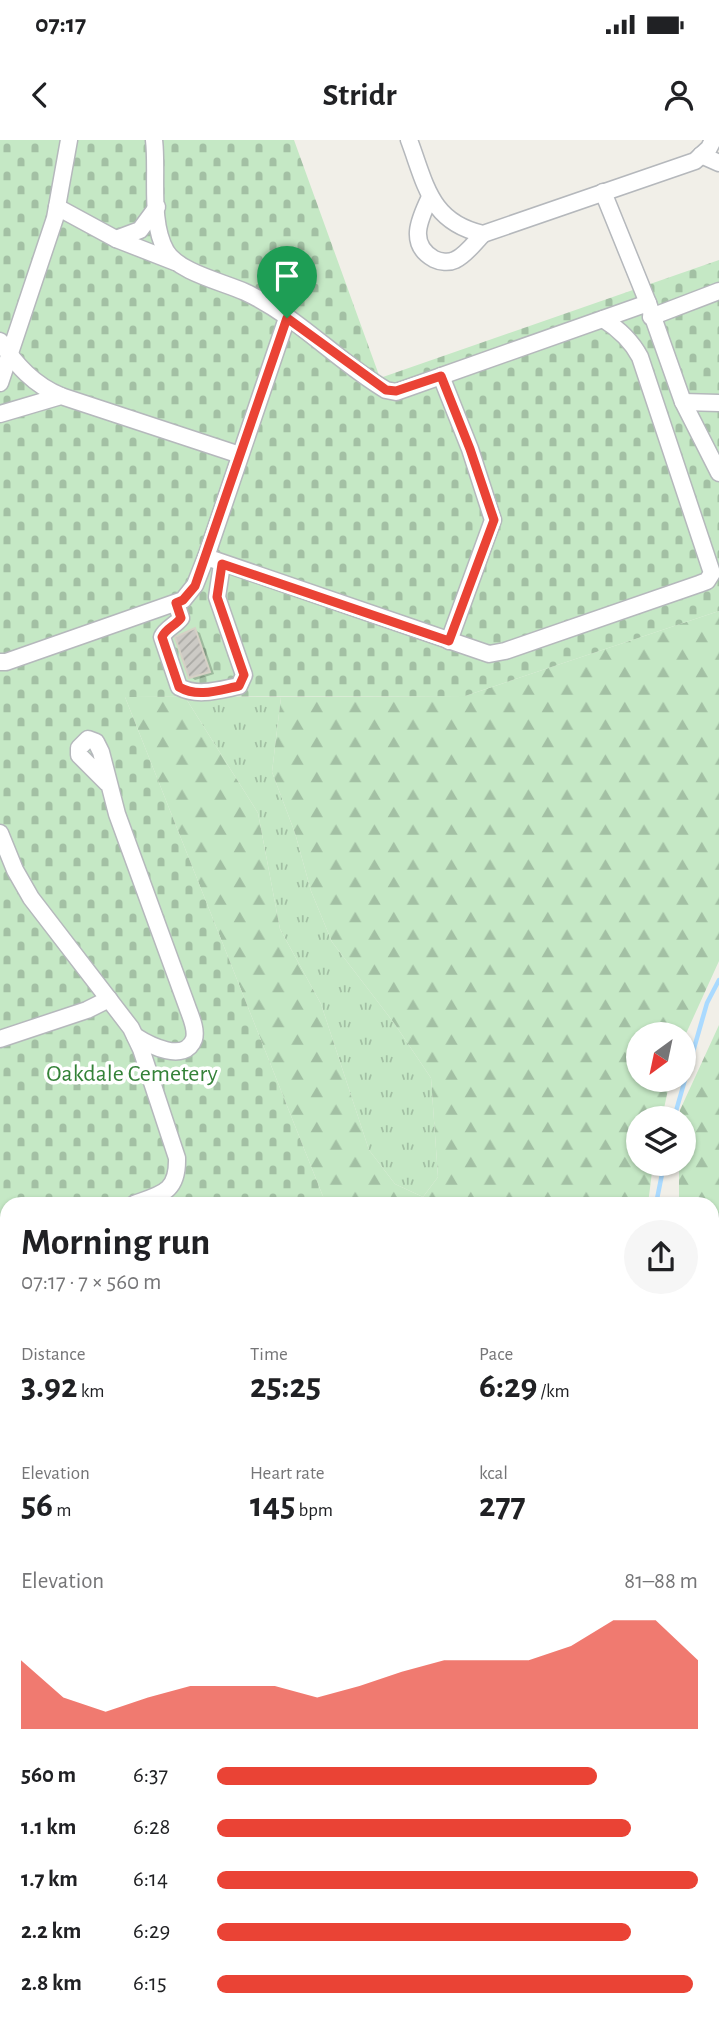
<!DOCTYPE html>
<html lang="en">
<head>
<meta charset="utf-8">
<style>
  :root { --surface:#fff; --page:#f6f6f6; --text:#202124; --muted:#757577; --accent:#ea4335 }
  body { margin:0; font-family:"Alegreya Sans",sans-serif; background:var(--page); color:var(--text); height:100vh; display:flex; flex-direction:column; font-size:26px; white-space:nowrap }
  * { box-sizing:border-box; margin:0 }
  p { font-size:23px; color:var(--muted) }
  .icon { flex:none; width:38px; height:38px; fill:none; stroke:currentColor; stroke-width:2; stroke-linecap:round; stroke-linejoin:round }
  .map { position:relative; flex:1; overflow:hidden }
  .details { position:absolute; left:0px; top:1057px; width:719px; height:831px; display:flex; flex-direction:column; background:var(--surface); border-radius:21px 21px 0 0; box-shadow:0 2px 5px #0004 }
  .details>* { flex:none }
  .needle { width:46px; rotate:213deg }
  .controls { position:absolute; left:626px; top:882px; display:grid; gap:14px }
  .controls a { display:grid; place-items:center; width:70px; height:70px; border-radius:50%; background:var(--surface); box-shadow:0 2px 5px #0004; font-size:35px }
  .pin { position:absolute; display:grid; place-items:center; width:60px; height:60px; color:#fff; margin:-72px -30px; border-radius:50% 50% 50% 0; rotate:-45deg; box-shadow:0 0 7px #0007 }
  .pin .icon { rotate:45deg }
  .round { display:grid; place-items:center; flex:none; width:74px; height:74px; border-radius:37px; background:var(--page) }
  .head { display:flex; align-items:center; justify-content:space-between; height:119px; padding:0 21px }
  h1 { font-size:38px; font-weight:700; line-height:52px }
  .metrics { display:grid; grid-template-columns:repeat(3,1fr); gap:10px; height:119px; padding:7px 21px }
  .metrics div { display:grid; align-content:center }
  .metrics b { font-size:35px; font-weight:700 }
  .metrics small { font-size:19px; font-weight:400 }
  .metrics p { font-size:19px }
  .chart { height:196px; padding:14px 21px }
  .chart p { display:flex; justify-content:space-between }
  .chart svg { width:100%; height:126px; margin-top:7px; fill:var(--accent); opacity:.7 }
  ul { padding:0 21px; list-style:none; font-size:23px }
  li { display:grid; grid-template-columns:112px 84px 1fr; align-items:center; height:52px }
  li i { height:18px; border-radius:9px; background:var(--accent) }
  .status { display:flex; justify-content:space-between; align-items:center; height:49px; padding:0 35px; background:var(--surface); direction:ltr }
  .status svg { height:19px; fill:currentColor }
  header { display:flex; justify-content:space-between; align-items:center; height:91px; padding:0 21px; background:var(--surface); font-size:32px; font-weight:700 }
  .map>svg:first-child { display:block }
  .grass { fill:url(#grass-tufts) }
  .forest { fill:url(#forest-firs) }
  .cemetery { fill:url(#cemetery-stones) }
  .shadow { fill:#0003 }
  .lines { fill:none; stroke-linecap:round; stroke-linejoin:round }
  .stream { stroke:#aadaff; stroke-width:4.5 }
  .building { fill:url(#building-hatch); stroke:#d6d1c6; stroke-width:2 }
  .minor-casing { stroke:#b5b8bc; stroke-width:19 }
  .minor { stroke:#fff; stroke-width:16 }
  .route-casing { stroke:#fff; stroke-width:14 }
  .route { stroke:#ea4335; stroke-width:9 }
  .labels { text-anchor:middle; stroke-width:7; stroke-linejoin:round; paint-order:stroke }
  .park-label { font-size:24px; fill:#348238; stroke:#fff }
</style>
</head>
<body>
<div class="status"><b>07:17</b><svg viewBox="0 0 49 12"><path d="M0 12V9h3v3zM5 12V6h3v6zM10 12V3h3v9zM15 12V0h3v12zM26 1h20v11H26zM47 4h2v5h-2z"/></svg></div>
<header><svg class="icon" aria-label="back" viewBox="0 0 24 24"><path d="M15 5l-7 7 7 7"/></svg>Stridr<svg class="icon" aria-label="person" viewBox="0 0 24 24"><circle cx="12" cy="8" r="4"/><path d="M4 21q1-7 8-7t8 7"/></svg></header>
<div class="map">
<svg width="719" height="1888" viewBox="0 0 719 1888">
  <defs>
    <pattern id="grass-tufts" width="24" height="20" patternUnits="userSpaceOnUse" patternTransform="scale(1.75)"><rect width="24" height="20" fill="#c5e8c5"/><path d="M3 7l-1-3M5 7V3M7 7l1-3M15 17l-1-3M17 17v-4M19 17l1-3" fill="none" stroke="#a3c0a4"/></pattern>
    <pattern id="forest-firs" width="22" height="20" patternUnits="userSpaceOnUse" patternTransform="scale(1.75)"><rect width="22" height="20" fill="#c5e8c5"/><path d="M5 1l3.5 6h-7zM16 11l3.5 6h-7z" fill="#a3c0a4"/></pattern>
    <pattern id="cemetery-stones" width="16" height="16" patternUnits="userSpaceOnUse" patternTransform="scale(1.75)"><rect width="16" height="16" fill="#c5e8c5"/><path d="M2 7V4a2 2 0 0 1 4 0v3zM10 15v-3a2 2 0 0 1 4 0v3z" fill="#a3c0a4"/></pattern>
    <pattern id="building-hatch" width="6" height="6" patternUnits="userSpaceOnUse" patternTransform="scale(1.75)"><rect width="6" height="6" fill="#cccac5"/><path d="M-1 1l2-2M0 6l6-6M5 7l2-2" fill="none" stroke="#a9a8a4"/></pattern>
  </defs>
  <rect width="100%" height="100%" fill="#f1efe8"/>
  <polygon class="grass" points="185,557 281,557 272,632 295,693 311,751 332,802 394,883 431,938 438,1037 423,1057 395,1044 369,1010 321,864 280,789 258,673"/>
  <g class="forest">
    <polygon points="719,471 719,821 684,898 684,894 639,894 639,940 670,940 662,978 639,978 639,1024 653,1024 648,1064 326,1064 125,557 185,557 258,673 280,789 321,864 369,1010 395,1044 423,1057 438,1037 431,938 394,883 332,802 311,751 295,693 272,632 281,557 465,556"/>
    <polygon points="719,885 719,1190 712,1192 712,1064 679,1064 679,1024 684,1024 684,978 680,978 680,970"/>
    <polygon points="719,1225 719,1317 712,1305 712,1228"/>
    <path d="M712 1364C719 1382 719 1401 719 1421 719 1429 716 1432 719 1439V1730H712Z"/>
    <polygon points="712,1752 719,1752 719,1888 597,1888 597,1881 712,1881"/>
    <polygon points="498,1881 575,1881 576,1888 497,1888"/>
  </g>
  <polygon class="cemetery" points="0,0 294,0 380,238 719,120 719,471 465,556 125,557 326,1064 7,1064 7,1462 0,1464"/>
  <polygon class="shadow" points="195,490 200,493 214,534 195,540 191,537"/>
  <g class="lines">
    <g class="stream">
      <polyline points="674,978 707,863 719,840"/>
      <polyline points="656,1064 664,1024"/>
      <polyline points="712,1324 719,1339"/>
      <polyline points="712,1742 719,1742"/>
      <polyline points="600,1888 601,1881"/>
    </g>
  </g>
  <polygon class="building" points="195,488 210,532 189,538 175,497"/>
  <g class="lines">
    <g class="minor-casing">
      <g id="minor">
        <path d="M154 0C158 33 149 81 166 111 178 132 223 142 245 152 297 176 337 221 386 250L396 252 648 163"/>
        <path d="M409 0C426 45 430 82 483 94L695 21 709 8 713 0"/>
        <polyline points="701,15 719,23"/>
        <polyline points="603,52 648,163 683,262 719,333"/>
        <path d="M430 57C420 78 407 104 434 119 440 122 449 123 455 120 466 115 475 102 483 94"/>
        <polyline points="57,67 116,99 175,122"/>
        <polyline points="116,99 140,90 157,67"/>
        <polyline points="651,177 719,151"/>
        <path d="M287 178 206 417 489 514 505 511 699 444 707 441 712 433 640 217C631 200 619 189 603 179"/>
        <path d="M0 201C16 225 34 245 61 256"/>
        <polyline points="441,236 470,309 493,380 449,501"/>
        <polyline points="0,243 55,78 69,0"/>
        <polyline points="683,262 719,263"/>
        <polyline points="0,274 61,256 240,315"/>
        <path d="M176 463 181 478C175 486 166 488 162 497L179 547C198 557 219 550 239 546L244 535 217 457 222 424"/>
        <polyline points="0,522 6,522 183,460 195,445 206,417"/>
        <path d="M107 643 79 615V608L88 599 96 602 101 612 117 674 187 866C190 875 197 889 194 899 185 924 149 905 135 896"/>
        <path d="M0 693 15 730 31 758 131 888 141 909 177 1018C178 1052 162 1054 134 1064"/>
        <polyline points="0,899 87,870 109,859"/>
        <polyline points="0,1114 7,1111"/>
        <polyline points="0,1562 7,1560"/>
        <polyline points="0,1820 7,1818"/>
        <polyline points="339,1888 345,1881"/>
      </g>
    </g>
    <use href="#minor" class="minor"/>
  </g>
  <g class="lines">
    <g class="route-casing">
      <path id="route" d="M287 178 386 250 396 251 441 236 470 309 494 380 449 501 222 424 217 457 244 535 239 546C219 550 198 558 179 547L162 497C166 488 175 486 181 478L176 463 183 460 195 446Z"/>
    </g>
    <use href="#route" class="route"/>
  </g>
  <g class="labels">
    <g class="park-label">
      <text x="132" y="941">Oakdale Cemetery</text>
    </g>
  </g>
</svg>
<div class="controls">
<a><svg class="needle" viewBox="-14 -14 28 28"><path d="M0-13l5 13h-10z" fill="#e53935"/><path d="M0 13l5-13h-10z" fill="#757577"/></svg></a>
<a><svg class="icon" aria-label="layers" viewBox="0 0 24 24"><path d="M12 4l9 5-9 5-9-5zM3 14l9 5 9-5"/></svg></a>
</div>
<div class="pin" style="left:287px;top:178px;background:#1e9e55"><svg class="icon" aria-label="arrive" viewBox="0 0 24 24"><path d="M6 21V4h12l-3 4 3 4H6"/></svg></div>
<section class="details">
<div class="head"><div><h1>Morning run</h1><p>07:17 · 7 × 560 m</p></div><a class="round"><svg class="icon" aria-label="share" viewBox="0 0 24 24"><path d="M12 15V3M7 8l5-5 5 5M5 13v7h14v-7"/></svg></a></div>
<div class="metrics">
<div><p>Distance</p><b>3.92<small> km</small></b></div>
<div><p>Time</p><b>25:25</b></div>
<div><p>Pace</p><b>6:29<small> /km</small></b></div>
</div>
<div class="metrics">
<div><p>Elevation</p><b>56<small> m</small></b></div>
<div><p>Heart rate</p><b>145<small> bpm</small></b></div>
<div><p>kcal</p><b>277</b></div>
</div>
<div class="chart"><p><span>Elevation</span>81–88 m</p>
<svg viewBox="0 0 160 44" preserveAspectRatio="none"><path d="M0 44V20L10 33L20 38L30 33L40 29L50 29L60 29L70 33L80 29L90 24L100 20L110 20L120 20L130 15L140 6L150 6L160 20V44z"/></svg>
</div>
<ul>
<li><b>560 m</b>6:37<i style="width:79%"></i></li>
<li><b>1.1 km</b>6:28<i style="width:86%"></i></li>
<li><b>1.7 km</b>6:14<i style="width:100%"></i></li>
<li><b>2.2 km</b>6:29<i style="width:86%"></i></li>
<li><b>2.8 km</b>6:15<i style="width:99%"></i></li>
</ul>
</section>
</div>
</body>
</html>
